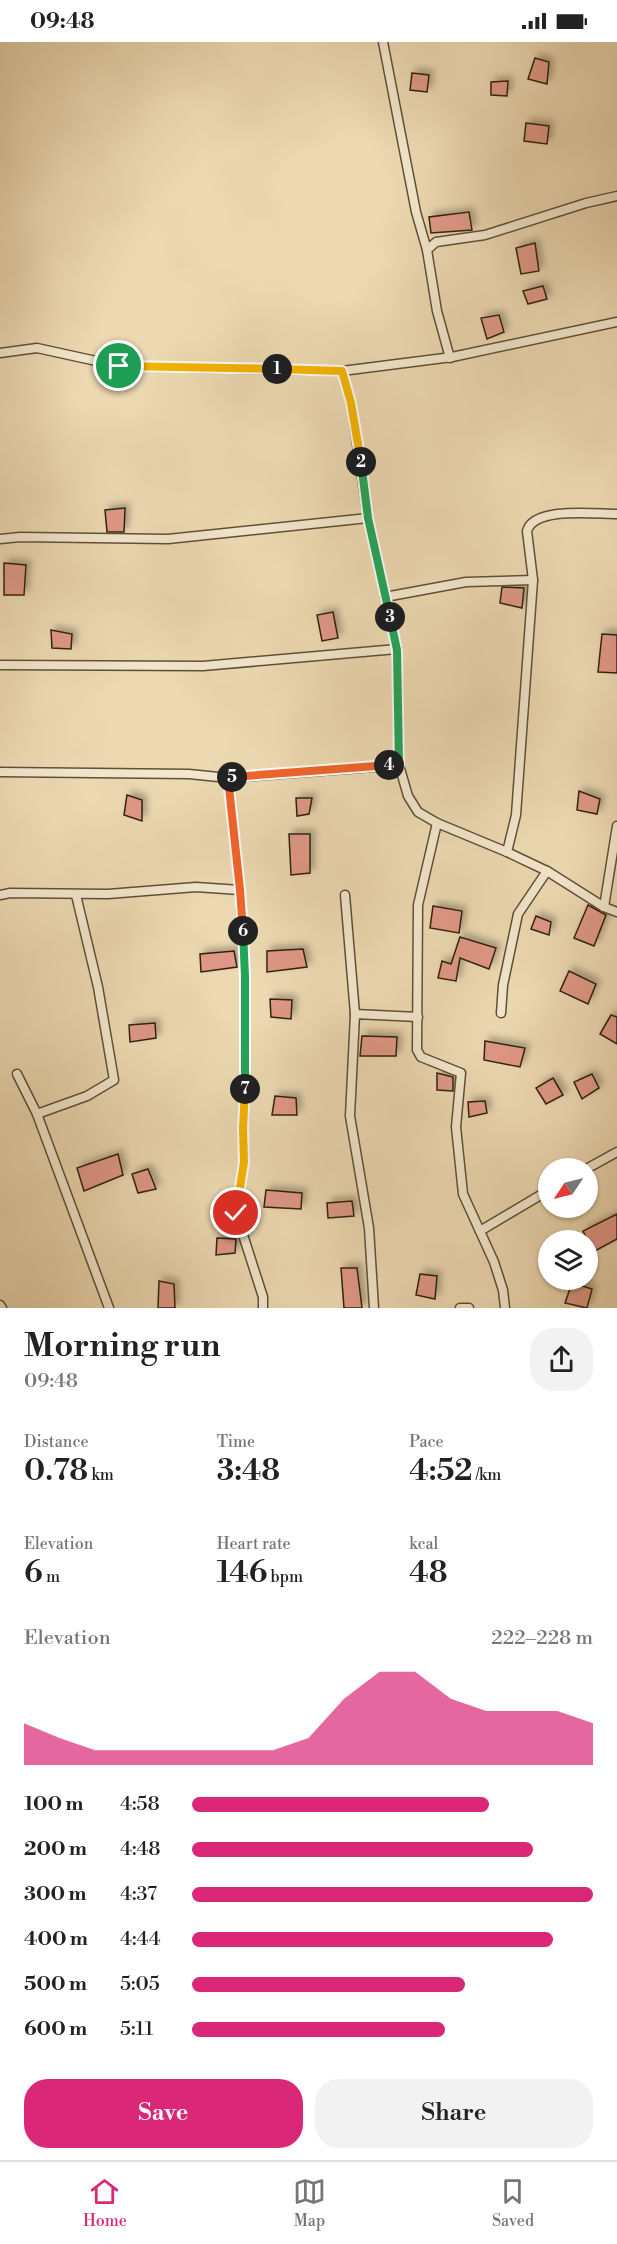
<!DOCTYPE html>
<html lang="en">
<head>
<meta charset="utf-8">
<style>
  :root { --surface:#fff; --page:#f2f2f2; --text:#222; --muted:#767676; --line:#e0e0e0; --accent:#db2777 }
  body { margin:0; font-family:"Libre Bodoni",serif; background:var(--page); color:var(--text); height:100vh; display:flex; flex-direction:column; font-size:22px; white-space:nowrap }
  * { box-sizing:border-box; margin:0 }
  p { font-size:20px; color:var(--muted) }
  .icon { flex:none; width:33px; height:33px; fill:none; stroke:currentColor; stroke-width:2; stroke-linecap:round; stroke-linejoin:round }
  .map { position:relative; height:1266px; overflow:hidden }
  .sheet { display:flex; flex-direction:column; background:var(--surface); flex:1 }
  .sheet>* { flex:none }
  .needle { width:39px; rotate:235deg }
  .buttons { position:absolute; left:538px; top:1116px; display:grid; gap:12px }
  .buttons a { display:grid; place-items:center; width:60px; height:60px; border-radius:50%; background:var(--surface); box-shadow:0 2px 4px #0004; font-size:30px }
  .pin { position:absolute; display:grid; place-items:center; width:51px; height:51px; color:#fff; margin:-26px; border:3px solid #fff; border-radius:50%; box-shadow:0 2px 6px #0007 }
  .km { position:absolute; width:30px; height:30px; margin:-15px; border-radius:50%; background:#222; color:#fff; font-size:16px; line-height:30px; text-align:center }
  .round { display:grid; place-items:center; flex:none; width:63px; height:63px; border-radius:24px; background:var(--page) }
  .summary { display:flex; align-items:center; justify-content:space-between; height:102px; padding:0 24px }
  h1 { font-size:33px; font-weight:600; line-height:45px }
  .metrics { display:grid; grid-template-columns:repeat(3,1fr); gap:9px; height:102px; padding:6px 24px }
  .metrics div { display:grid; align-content:center }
  .metrics b { font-size:30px; font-weight:600 }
  .metrics small { font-size:16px; font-weight:400 }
  .metrics p { font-size:16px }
  .chart { height:168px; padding:12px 24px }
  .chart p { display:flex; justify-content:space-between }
  .chart svg { width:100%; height:108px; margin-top:6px; fill:var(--accent); opacity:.7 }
  .cta { display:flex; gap:12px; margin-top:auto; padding:12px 24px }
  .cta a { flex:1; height:69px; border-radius:24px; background:var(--accent); color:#fff; font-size:24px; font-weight:600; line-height:69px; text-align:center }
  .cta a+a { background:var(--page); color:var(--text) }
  ul { padding:0 24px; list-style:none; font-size:20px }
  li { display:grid; grid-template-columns:96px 72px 1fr; align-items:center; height:45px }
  li i { height:15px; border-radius:8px; background:var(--accent) }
  .status { display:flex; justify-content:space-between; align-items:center; height:42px; padding:0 30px; background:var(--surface); direction:ltr }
  .status svg { height:16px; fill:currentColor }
  .tabs { display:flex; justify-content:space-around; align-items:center; height:84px; border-top:2px solid var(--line); background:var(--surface); font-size:16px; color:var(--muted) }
  .tabs a { display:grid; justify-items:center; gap:3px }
  .tabs .current { color:var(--accent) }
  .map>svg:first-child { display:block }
  .building { fill:#df9886; stroke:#302210; stroke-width:1.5; filter:url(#shadow) }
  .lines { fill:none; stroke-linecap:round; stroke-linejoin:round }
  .minor-casing { stroke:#5f5038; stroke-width:11 }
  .minor { stroke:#f3e6cc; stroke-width:8 }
  .split-1-casing { stroke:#fff; stroke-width:12 }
  .split-2-casing { stroke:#fff; stroke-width:12 }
  .split-3-casing { stroke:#fff; stroke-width:12 }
  .split-4-casing { stroke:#fff; stroke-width:12 }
  .split-5-casing { stroke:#fff; stroke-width:12 }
  .split-6-casing { stroke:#fff; stroke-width:12 }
  .split-7-casing { stroke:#fff; stroke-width:12 }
  .split-8-casing { stroke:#fff; stroke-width:12 }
  .split-1 { stroke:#f5b400; stroke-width:8 }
  .split-2 { stroke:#f5b400; stroke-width:8 }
  .split-3 { stroke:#22a559; stroke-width:8 }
  .split-4 { stroke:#22a559; stroke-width:8 }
  .split-5 { stroke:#f0652b; stroke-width:8 }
  .split-6 { stroke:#f0652b; stroke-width:8 }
  .split-7 { stroke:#22a559; stroke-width:8 }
  .split-8 { stroke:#f5b400; stroke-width:8 }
</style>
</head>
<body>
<div class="status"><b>09:48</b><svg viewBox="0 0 49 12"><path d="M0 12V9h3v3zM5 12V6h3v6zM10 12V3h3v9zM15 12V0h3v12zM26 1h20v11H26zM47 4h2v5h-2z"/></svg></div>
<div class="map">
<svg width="617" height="1266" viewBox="0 0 617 1266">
  <defs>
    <filter id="shadow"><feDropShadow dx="4.5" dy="-4.5" stdDeviation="3" flood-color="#0004"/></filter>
  </defs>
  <rect width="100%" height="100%" fill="#ecd8b1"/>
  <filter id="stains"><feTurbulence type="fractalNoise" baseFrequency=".00333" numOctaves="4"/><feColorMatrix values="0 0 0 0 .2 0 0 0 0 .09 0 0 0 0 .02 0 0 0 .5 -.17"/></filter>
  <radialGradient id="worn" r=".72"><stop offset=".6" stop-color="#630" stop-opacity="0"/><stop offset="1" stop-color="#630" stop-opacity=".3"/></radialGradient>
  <g class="building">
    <polygon points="535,16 549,20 547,42 528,37"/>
    <polygon points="412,31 429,33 427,50 410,48"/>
    <polygon points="508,39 507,54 491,53 491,40"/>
    <polygon points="526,81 549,84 547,102 524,99"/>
    <polygon points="469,170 472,188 431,191 429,175"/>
    <polygon points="535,201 539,229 521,232 516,206"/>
    <polygon points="543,244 547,257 528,262 523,249"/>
    <polygon points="499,273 504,290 487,297 481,276"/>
    <polygon points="125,466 124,490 107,490 105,468"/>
    <polygon points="4,521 26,523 24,553 4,553"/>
    <polygon points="502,545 524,546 522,566 500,561"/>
    <polygon points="333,570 338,596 322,599 317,573"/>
    <polygon points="51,588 72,592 71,607 52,606"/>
    <polygon points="602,592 617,593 617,631 598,630"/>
    <polygon points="579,749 600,757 597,772 577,768"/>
    <polygon points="127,753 142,758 142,779 124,773"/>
    <polygon points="296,756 312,756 309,772 297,774"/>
    <polygon points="289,792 310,792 310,831 291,833"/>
    <polygon points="588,863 606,873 594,904 574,896"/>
    <polygon points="433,864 462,869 459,891 430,886"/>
    <polygon points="536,874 551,880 549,893 531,887"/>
    <polygon points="460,895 496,906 489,927 460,916 456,939 438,936 442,919 451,922"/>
    <polygon points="303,907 307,925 267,930 267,909"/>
    <polygon points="234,909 237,925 201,930 200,912"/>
    <polygon points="569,929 596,942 588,962 560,949"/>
    <polygon points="270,957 292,958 291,977 271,975"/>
    <polygon points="611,973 617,975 617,1002 600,992"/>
    <polygon points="155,981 156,996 130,1000 129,983"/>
    <polygon points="362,994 397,995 396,1014 360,1014"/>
    <polygon points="485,999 525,1006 520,1025 484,1018"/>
    <polygon points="437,1031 453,1035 453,1049 437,1048"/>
    <polygon points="592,1032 599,1046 582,1057 574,1040"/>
    <polygon points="553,1036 563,1053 546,1062 536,1046"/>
    <polygon points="275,1054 296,1056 297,1073 272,1073"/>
    <polygon points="485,1059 487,1071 469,1075 468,1060"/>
    <polygon points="118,1112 123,1133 84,1149 77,1126"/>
    <polygon points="148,1127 156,1147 138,1151 132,1132"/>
    <polygon points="266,1148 302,1151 301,1167 264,1165"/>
    <polygon points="352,1159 354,1174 328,1176 327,1161"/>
    <polygon points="617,1172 617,1197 593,1210 583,1189"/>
    <polygon points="217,1196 236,1197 235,1211 216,1213"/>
    <polygon points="341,1226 357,1226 362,1266 344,1266"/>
    <polygon points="420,1232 437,1234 435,1257 416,1253"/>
    <polygon points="159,1239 174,1242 175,1266 158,1266"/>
    <polygon points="572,1241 592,1247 587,1266 565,1261"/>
  </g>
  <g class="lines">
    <g class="minor-casing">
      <g id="minor">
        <polyline points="383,0 416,170 427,208"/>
        <polyline points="0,311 37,306 119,324 342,329 452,315 617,280"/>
        <polyline points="450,316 437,269 427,208 436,200 485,193 586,161 617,154"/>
        <polyline points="342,329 351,361 368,476 397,607 399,723 408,754 418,770 437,781 507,810 547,829 604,865 617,870"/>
        <polyline points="0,497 20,495 168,497 368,476"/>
        <polyline points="385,555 466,540 533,538"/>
        <polyline points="0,623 203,624 397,607"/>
        <polyline points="0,730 189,732 228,736 399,723"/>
        <polyline points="228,736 240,848 245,935 245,1057 243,1087 244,1120 236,1171 263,1255 263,1266"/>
        <polyline points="437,781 418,863 417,1008 421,1015 461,1031 456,1085 463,1152 494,1220 503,1248 505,1266"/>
        <path d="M507 810 516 773 533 538 527 489C534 464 596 472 617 472"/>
        <polyline points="0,853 10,851 108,852 196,845 240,848"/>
        <polyline points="76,853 98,945 114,1038 87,1054 37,1072 109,1266"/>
        <polyline points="345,853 355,972"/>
        <polyline points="604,865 617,784"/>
        <polyline points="501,971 503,943 518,872 547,829"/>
        <polyline points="17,1032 37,1072"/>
        <polyline points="588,1126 617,1110"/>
        <polyline points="480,1189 549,1148"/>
        <polyline points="0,1263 2,1266"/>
        <polyline points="374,1266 369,1186 350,1074 355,972 418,975"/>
        <polyline points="460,1266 469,1266"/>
      </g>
    </g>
    <use href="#minor" class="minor"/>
  </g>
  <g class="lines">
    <g class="split-1-casing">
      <polyline id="split-1" points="119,324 277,327"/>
    </g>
    <g class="split-2-casing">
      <polyline id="split-2" points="277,327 342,329 351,361 361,420"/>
    </g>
    <g class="split-3-casing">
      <polyline id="split-3" points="361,420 368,476 390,575"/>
    </g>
    <g class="split-4-casing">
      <polyline id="split-4" points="389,723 399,723 397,608 390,575"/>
    </g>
    <g class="split-5-casing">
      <polyline id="split-5" points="232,735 389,723"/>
    </g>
    <g class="split-6-casing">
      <polyline id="split-6" points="232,735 228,736 240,848 243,889"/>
    </g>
    <g class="split-7-casing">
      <polyline id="split-7" points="243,889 245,935 245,1047"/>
    </g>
    <g class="split-8-casing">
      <polyline id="split-8" points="236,1171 244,1120 243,1087 245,1047"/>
    </g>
    <use href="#split-1" class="split-1"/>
    <use href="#split-2" class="split-2"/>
    <use href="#split-3" class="split-3"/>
    <use href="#split-4" class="split-4"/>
    <use href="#split-5" class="split-5"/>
    <use href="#split-6" class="split-6"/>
    <use href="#split-7" class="split-7"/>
    <use href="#split-8" class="split-8"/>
  </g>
  <rect width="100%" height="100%" filter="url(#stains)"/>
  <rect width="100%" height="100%" fill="url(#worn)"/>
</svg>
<div class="buttons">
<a><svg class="needle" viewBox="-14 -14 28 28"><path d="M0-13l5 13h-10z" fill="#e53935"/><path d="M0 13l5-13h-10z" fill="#767676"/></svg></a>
<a><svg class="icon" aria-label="layers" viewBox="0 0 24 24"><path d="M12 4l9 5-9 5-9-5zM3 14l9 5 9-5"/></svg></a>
</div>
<div class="pin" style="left:119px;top:324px;background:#1e9e55"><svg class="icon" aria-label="arrive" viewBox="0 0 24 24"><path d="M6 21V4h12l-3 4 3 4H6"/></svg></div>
<div class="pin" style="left:236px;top:1171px;background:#d93025"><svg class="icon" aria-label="check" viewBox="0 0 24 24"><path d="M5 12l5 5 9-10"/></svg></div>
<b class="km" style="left:277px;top:327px">1</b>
<b class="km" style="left:361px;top:420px">2</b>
<b class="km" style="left:390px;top:575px">3</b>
<b class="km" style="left:389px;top:723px">4</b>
<b class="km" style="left:232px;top:735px">5</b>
<b class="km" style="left:243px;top:889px">6</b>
<b class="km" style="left:245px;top:1047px">7</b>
</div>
<section class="sheet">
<div class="summary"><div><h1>Morning run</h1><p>09:48</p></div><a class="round"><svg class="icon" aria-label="share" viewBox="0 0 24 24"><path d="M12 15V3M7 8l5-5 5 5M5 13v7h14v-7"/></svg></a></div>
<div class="metrics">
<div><p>Distance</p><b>0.78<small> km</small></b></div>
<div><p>Time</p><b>3:48</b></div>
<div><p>Pace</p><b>4:52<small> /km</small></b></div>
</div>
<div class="metrics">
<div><p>Elevation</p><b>6<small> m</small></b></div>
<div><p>Heart rate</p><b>146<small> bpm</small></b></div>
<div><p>kcal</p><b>48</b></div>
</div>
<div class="chart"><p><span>Elevation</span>222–228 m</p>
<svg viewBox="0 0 160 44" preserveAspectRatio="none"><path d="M0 44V27L10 33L20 38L30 38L40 38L50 38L60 38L70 38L80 33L90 17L100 6L110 6L120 17L130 22L140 22L150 22L160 27V44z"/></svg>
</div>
<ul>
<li><b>100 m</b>4:58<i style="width:74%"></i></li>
<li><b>200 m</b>4:48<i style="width:85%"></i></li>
<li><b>300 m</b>4:37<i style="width:100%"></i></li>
<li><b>400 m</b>4:44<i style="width:90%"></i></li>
<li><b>500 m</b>5:05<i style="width:68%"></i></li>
<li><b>600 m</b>5:11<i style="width:63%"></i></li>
</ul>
<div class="cta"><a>Save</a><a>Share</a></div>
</section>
<nav class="tabs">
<a class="current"><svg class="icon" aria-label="home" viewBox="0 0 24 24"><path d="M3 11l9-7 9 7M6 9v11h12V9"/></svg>Home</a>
<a><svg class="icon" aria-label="map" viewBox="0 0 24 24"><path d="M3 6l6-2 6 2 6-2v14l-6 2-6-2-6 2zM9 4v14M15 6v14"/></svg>Map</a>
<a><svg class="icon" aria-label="saved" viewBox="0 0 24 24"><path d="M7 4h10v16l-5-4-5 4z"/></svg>Saved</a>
</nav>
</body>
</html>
